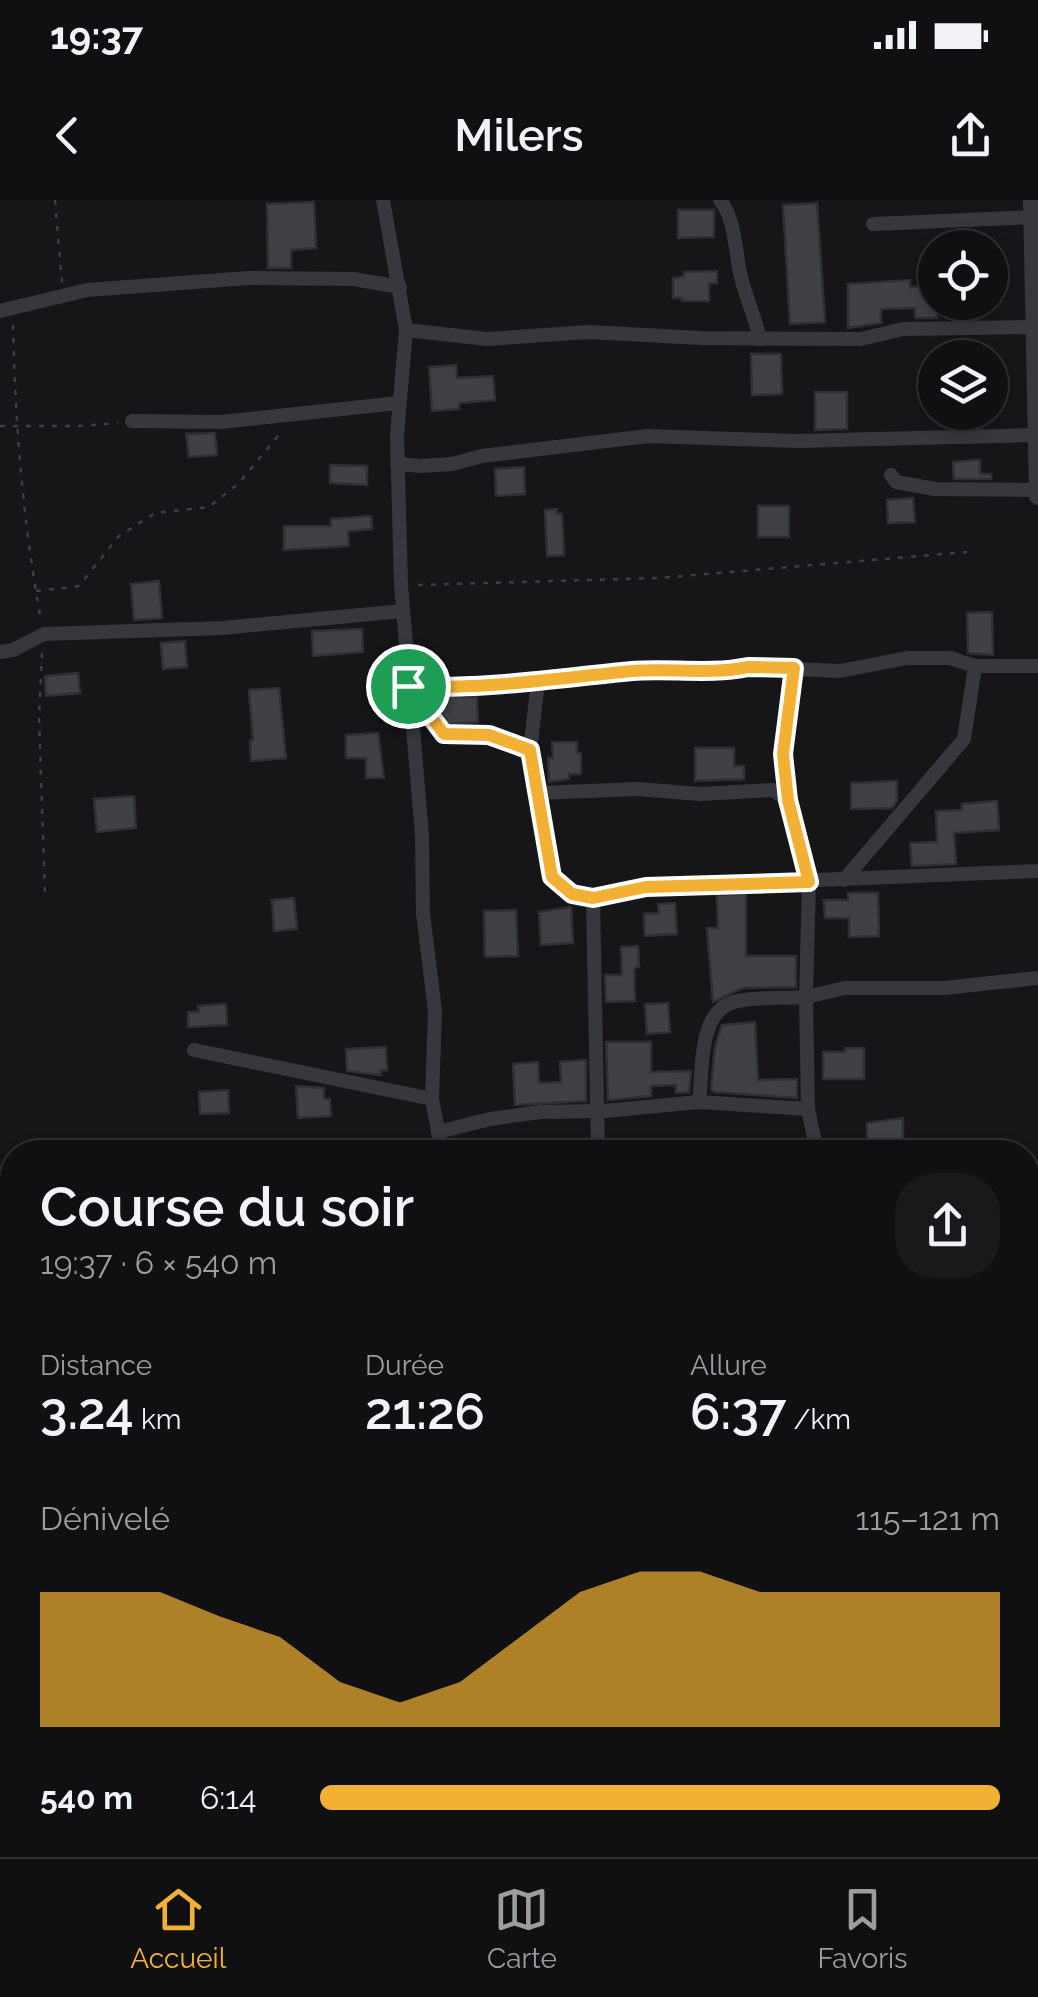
<!DOCTYPE html>
<html lang="fr">
<head>
<meta charset="utf-8">
<style>
  :root { --surface:#101012; --page:#19191b; --text:#f1f3f6; --muted:#9c9d9f; --line:#303032; --accent:#f2b134 }
  body { margin:0; font-family:Raleway,sans-serif; background:var(--page); color:var(--text); height:100vh; display:flex; flex-direction:column; font-size:38px; white-space:nowrap }
  * { box-sizing:border-box; margin:0 }
  p { font-size:32px; color:var(--muted) }
  .icon { flex:none; width:55px; height:55px; fill:none; stroke:currentColor; stroke-width:2; stroke-linecap:round; stroke-linejoin:round }
  .map { position:relative; flex:1; overflow:hidden }
  .drawer { position:absolute; left:0px; top:940px; width:1040px; height:718px; display:flex; flex-direction:column; background:var(--surface); border-radius:40px 40px 0 0; box-shadow:0 5px 15px #0003,0 0 0 2px var(--line) }
  .drawer>* { flex:none }
  .buttons { position:absolute; left:918px; top:30px; display:grid; gap:20px }
  .buttons a { display:grid; place-items:center; width:90px; height:90px; border-radius:50%; background:var(--surface); box-shadow:0 5px 15px #0003,0 0 0 2px var(--line); font-size:50px }
  .pin { position:absolute; display:grid; place-items:center; width:85px; height:85px; color:#fff; margin:-42px; border:5px solid #fff; border-radius:50%; box-shadow:0 2px 10px #0007 }
  .round { display:grid; place-items:center; flex:none; width:105px; height:105px; border-radius:40px; background:var(--page) }
  .headline { display:flex; align-items:center; justify-content:space-between; height:170px; padding:0 40px }
  h1 { font-size:55px; font-weight:600; line-height:75px }
  .stats { display:grid; grid-template-columns:repeat(3,1fr); gap:15px; height:170px; padding:10px 40px }
  .stats div { display:grid; align-content:center }
  .stats b { font-size:50px; font-weight:600 }
  .stats small { font-size:28px; font-weight:400 }
  .stats p { font-size:28px }
  .chart { height:280px; padding:20px 40px }
  .chart p { display:flex; justify-content:space-between }
  .chart svg { width:100%; height:180px; margin-top:10px; fill:var(--accent); opacity:.7 }
  ul { padding:0 40px; list-style:none; font-size:32px }
  li { display:grid; grid-template-columns:160px 120px 1fr; align-items:center; height:75px }
  li i { height:25px; border-radius:12px; background:var(--accent) }
  .status { display:flex; justify-content:space-between; align-items:center; height:70px; padding:0 50px; background:var(--surface); direction:ltr }
  .status svg { height:28px; fill:currentColor }
  header { display:flex; justify-content:space-between; align-items:center; height:130px; padding:0 40px; background:var(--surface); font-size:45px; font-weight:600 }
  .dock { display:flex; justify-content:space-around; align-items:center; height:140px; border-top:2px solid var(--line); background:var(--surface); font-size:28px; color:var(--muted) }
  .dock a { display:grid; justify-items:center; gap:5px }
  .dock .active { color:var(--accent) }
  .map>svg:first-child { display:block }
  .built { fill:#222225 }
  .building { fill:#404145; stroke:#303034; stroke-width:2.5 }
  .lines { fill:none; stroke-linecap:round; stroke-linejoin:round }
  .path { stroke:#3d3f44; stroke-width:2.5; stroke-dasharray:5 8; stroke-linecap:butt }
  .minor { stroke:#37383d; stroke-width:14 }
  .tertiary { stroke:#37383d; stroke-width:18 }
  .route-casing { stroke:#fff; stroke-width:20 }
  .route { stroke:#f2b134; stroke-width:12 }
</style>
</head>
<body>
<div class="status"><b>19:37</b><svg viewBox="0 0 49 12"><path d="M0 12V9h3v3zM5 12V6h3v6zM10 12V3h3v9zM15 12V0h3v12zM26 1h20v11H26zM47 4h2v5h-2z"/></svg></div>
<header><svg class="icon" aria-label="back" viewBox="0 0 24 24"><path d="M15 5l-7 7 7 7"/></svg>Milers<svg class="icon" aria-label="share" viewBox="0 0 24 24"><path d="M12 15V3M7 8l5-5 5 5M5 13v7h14v-7"/></svg></header>
<div class="map">
<svg width="1038" height="1657" viewBox="0 0 1038 1657">
  <rect width="100%" height="100%" fill="#161618"/>
  <polygon class="built" points="491,1645 629,1645 629,1657 492,1657"/>
  <g class="building">
    <polygon points="314,2 316,48 291,50 291,68 268,68 267,4"/>
    <polygon points="817,3 825,122 790,124 783,5"/>
    <polygon points="678,10 714,10 714,37 678,38"/>
    <polygon points="717,71 717,83 709,83 709,101 682,101 682,98 673,98 673,78 684,77 684,72"/>
    <polygon points="910,80 910,87 935,86 937,118 915,118 915,108 881,109 881,123 848,128 848,84"/>
    <polygon points="751,154 781,154 782,194 752,195"/>
    <polygon points="456,165 457,178 493,176 495,200 459,203 459,209 432,211 429,167"/>
    <polygon points="815,192 847,192 847,229 815,230"/>
    <polygon points="215,233 217,255 189,257 186,234"/>
    <polygon points="980,260 980,274 991,274 991,279 954,279 953,262"/>
    <polygon points="330,265 367,266 367,285 330,283"/>
    <polygon points="524,267 525,294 496,296 495,269"/>
    <polygon points="913,298 915,322 888,323 887,300"/>
    <rect x="758" y="306" width="31" height="31"/>
    <polygon points="557,309 557,314 562,314 564,355 547,356 545,310"/>
    <polygon points="371,316 372,329 348,331 349,346 284,350 284,326 331,326 331,319"/>
    <polygon points="159,381 162,418 134,420 131,384"/>
    <polygon points="992,412 993,455 968,453 967,413"/>
    <polygon points="362,429 363,452 313,456 312,431"/>
    <polygon points="185,441 187,467 163,469 161,443"/>
    <polygon points="78,473 80,493 46,496 45,476"/>
    <polygon points="279,488 286,558 251,561 250,541 253,540 249,490"/>
    <polygon points="443,496 477,497 478,522 449,524 439,510 439,498"/>
    <polygon points="378,533 384,578 366,578 366,558 346,558 346,535"/>
    <polygon points="552,542 577,542 577,553 581,553 581,574 569,574 569,579 549,582 548,558 553,558"/>
    <polygon points="695,548 734,548 734,566 744,566 744,579 695,581"/>
    <polygon points="897,581 897,601 892,608 851,609 851,583"/>
    <polygon points="134,596 136,628 97,632 94,599"/>
    <polygon points="997,601 999,630 954,633 956,664 912,666 910,643 937,642 936,611 962,610 962,604"/>
    <polygon points="848,693 878,693 879,736 849,737 849,718 825,718 824,700 848,700"/>
    <polygon points="746,694 746,756 796,756 796,787 742,788 713,802 707,728 718,728 717,695"/>
    <polygon points="294,698 297,729 274,731 272,700"/>
    <polygon points="675,703 677,734 645,736 644,714 659,713 658,704"/>
    <polygon points="571,707 573,743 541,745 539,712"/>
    <polygon points="516,710 518,756 485,757 484,711"/>
    <polygon points="638,746 639,767 634,768 635,801 606,802 605,775 622,775 621,747"/>
    <polygon points="668,803 670,832 647,834 645,804"/>
    <polygon points="226,804 227,825 188,827 188,812 199,812 198,806"/>
    <polygon points="755,822 758,880 797,879 797,898 714,892 711,889 715,847 722,825"/>
    <polygon points="606,842 651,842 651,872 691,871 689,892 676,893 676,885 651,886 651,896 608,900"/>
    <polygon points="386,847 387,870 381,870 381,875 347,871 346,849"/>
    <polygon points="845,848 864,848 864,879 823,879 823,852 845,852"/>
    <polygon points="586,860 586,901 515,905 513,864 538,862 539,883 561,882 560,862"/>
    <polygon points="296,886 324,888 324,899 330,899 331,916 298,918"/>
    <polygon points="228,890 229,913 200,914 199,892"/>
    <polygon points="903,918 903,942 867,942 867,923"/>
    <polygon points="0,1423 12,1423 12,1505 1,1505"/>
    <polygon points="12,1526 12,1582 4,1582 0,1528"/>
    <polygon points="0,1607 12,1607 12,1647 1,1648"/>
    <polygon points="301,1645 390,1645 390,1657 302,1657"/>
    <polygon points="601,1645 602,1657 550,1657 550,1646"/>
  </g>
  <g class="lines">
    <g class="path">
      <polyline points="55,0 62,83"/>
      <path d="M13 125C15 224 23 322 41 420"/>
      <polyline points="0,226 78,226 118,223"/>
      <polyline points="418,385 659,378 967,352"/>
      <polyline points="36,391 79,386 119,336 155,313 209,307 238,284 283,230"/>
      <polyline points="42,453 39,516 45,696"/>
      <polyline points="786,581 783,554 792,484"/>
    </g>
    <g class="minor">
      <polyline points="383,0 406,130 397,235 401,385 422,635 423,713 435,811 432,899 442,952"/>
      <path d="M720 0C736 20 735 53 741 77 746 98 755 117 760 139"/>
      <polyline points="873,24 1033,17"/>
      <polyline points="0,111 87,90 248,78 353,79 400,87"/>
      <polyline points="406,130 487,139 589,132 701,138 861,139 903,129 1035,127"/>
      <polyline points="132,221 221,222 398,203"/>
      <polyline points="397,264 421,266 452,264 482,256 648,236 797,241 1038,235"/>
      <polyline points="891,275 896,282 935,289 1038,290"/>
      <polyline points="0,452 13,450 44,434 222,428 403,411"/>
      <polyline points="408,486 487,485 637,471 720,473 748,467 840,471 907,458 950,458 975,466 1038,466"/>
      <path d="M408 487 444 534 489 535 530 550 538 593 638 589 700 594 773 590 788 600 809 682 806 797C783 799 755 796 734 802 697 812 703 873 699 902"/>
      <polyline points="530,550 538,482"/>
      <polyline points="538,593 551,677 572,695 593,699"/>
      <polyline points="844,680 964,539 975,466"/>
      <polyline points="194,850 432,899"/>
      <polyline points="438,932 490,919 540,912 604,911 699,902 808,909"/>
      <polyline points="598,952 593,699 646,687 1038,671"/>
      <polyline points="817,952 808,909 806,797 845,788 944,788 1038,778"/>
      <polyline points="1028,1120 1038,1118"/>
      <polyline points="0,1172 12,1172"/>
      <polyline points="0,1516 12,1515"/>
      <polyline points="1028,1597 1038,1596"/>
      <polyline points="149,1645 150,1657"/>
      <polyline points="466,1645 466,1657"/>
      <polyline points="638,1645 638,1657"/>
      <polyline points="262,1657 263,1645"/>
    </g>
    <polyline class="tertiary" points="1032,0 1038,296"/>
  </g>
  <g class="lines">
    <g class="route-casing">
      <path id="route" d="M748 467 794 468 783 554 788 600 809 682 646 687 593 698 572 694 552 677 530 550 489 535 444 534 408 486C483 490 558 478 632 471 672 468 709 475 748 467Z"/>
    </g>
    <use href="#route" class="route"/>
  </g>
</svg>
<div class="buttons">
<a><svg class="icon" aria-label="locate" viewBox="0 0 24 24"><circle cx="12" cy="12" r="6"/><path d="M12 2v4M12 18v4M2 12h4M18 12h4"/></svg></a>
<a><svg class="icon" aria-label="layers" viewBox="0 0 24 24"><path d="M12 4l9 5-9 5-9-5zM3 14l9 5 9-5"/></svg></a>
</div>
<div class="pin" style="left:408px;top:486px;background:#1e9e55"><svg class="icon" aria-label="arrive" viewBox="0 0 24 24"><path d="M6 21V4h12l-3 4 3 4H6"/></svg></div>
<section class="drawer">
<div class="headline"><div><h1>Course du soir</h1><p>19:37 · 6 × 540 m</p></div><a class="round"><svg class="icon" aria-label="share" viewBox="0 0 24 24"><path d="M12 15V3M7 8l5-5 5 5M5 13v7h14v-7"/></svg></a></div>
<div class="stats">
<div><p>Distance</p><b>3.24<small> km</small></b></div>
<div><p>Durée</p><b>21:26</b></div>
<div><p>Allure</p><b>6:37<small> /km</small></b></div>
</div>
<div class="chart"><p><span>Dénivelé</span>115–121 m</p>
<svg viewBox="0 0 160 44" preserveAspectRatio="none"><path d="M0 44V11L10 11L20 11L30 17L40 22L50 33L60 38L70 33L80 22L90 11L100 6L110 6L120 11L130 11L140 11L150 11L160 11V44z"/></svg>
</div>
<ul>
<li><b>540 m</b>6:14<i style="width:100%"></i></li>
</ul>
</section>
</div>
<nav class="dock">
<a class="active"><svg class="icon" aria-label="home" viewBox="0 0 24 24"><path d="M3 11l9-7 9 7M6 9v11h12V9"/></svg>Accueil</a>
<a><svg class="icon" aria-label="map" viewBox="0 0 24 24"><path d="M3 6l6-2 6 2 6-2v14l-6 2-6-2-6 2zM9 4v14M15 6v14"/></svg>Carte</a>
<a><svg class="icon" aria-label="saved" viewBox="0 0 24 24"><path d="M7 4h10v16l-5-4-5 4z"/></svg>Favoris</a>
</nav>
</body>
</html>
